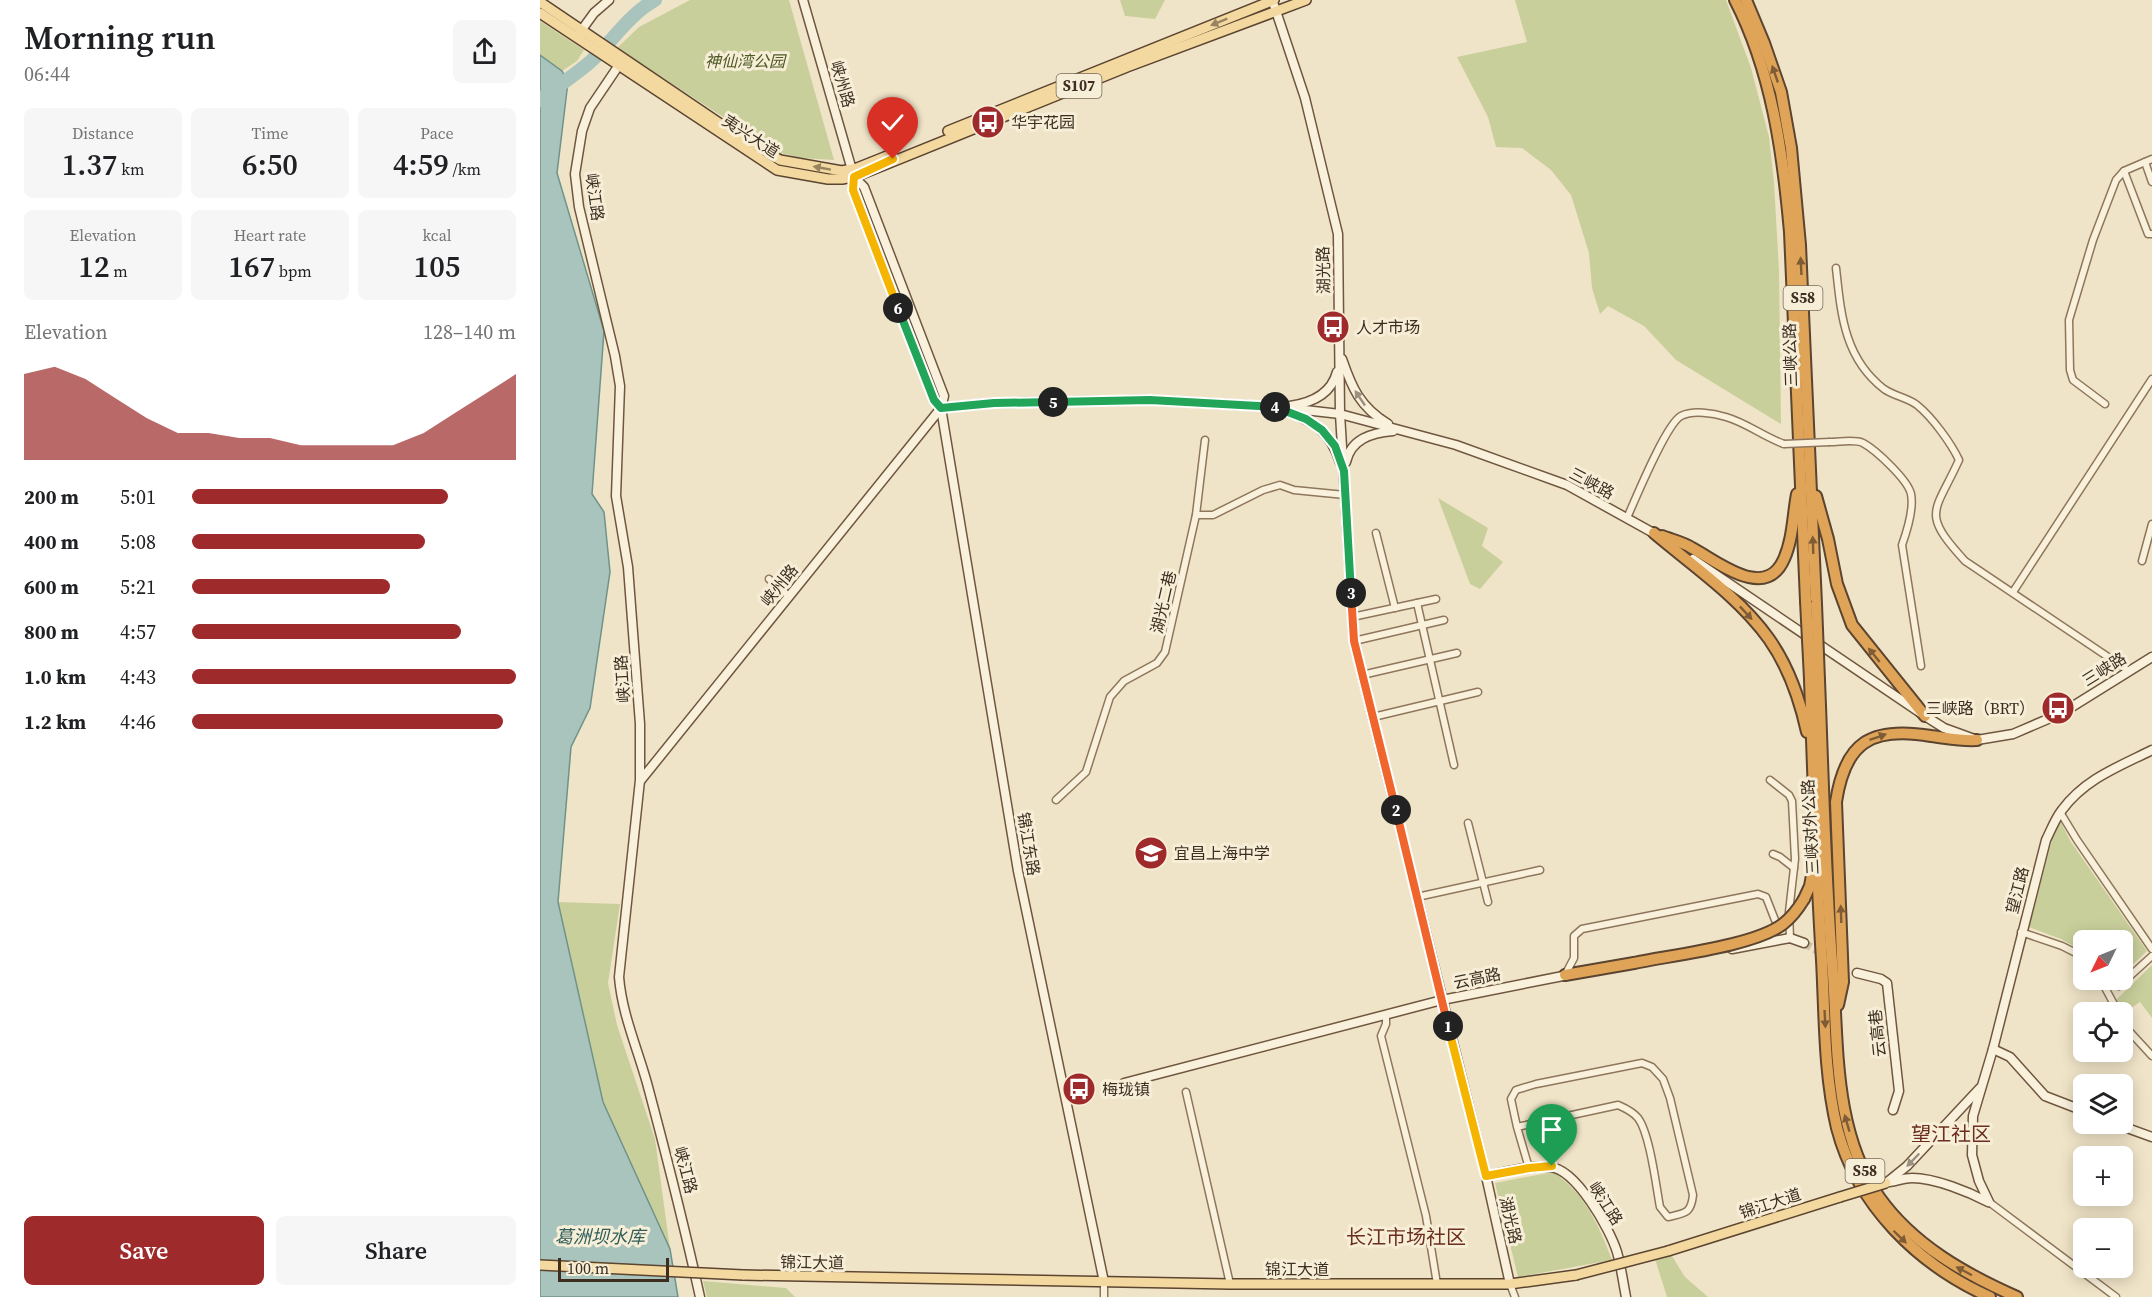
<!DOCTYPE html>
<html lang="en">
<head>
<meta charset="utf-8">
<style>
  :root { --surface:#fff; --page:#f6f6f6; --text:#202124; --muted:#757577; --accent:#9e2a2b }
  body { margin:0; font-family:"Source Serif 4","Noto Sans SC",serif; background:var(--page); color:var(--text); height:100vh; display:flex; flex-direction:column; font-size:22px; white-space:nowrap }
  * { box-sizing:border-box; margin:0 }
  p { font-size:20px; color:var(--muted) }
  .icon { flex:none; width:33px; height:33px; fill:none; stroke:currentColor; stroke-width:2; stroke-linecap:round; stroke-linejoin:round }
  .map { position:relative; flex:1; overflow:hidden }
  .details { display:flex; flex-direction:column; background:var(--surface); width:540px }
  .details>* { flex:none }
  .needle { width:39px; rotate:227deg }
  .tools { position:absolute; left:1533px; top:930px; display:grid; gap:12px }
  .tools a { display:grid; place-items:center; width:60px; height:60px; border-radius:9px; background:var(--surface); box-shadow:0 3px 15px #0003; font-size:30px }
  .scale { position:absolute; left:18px; bottom:15px; width:111px; box-sizing:border-box; padding-left:6px; border:3px solid #3d2e20; border-top:0; font-size:16px; line-height:21px; white-space:nowrap; color:#3d2e20; -webkit-text-stroke:4px #f7eed8; paint-order:stroke }
  .pin { position:absolute; display:grid; place-items:center; width:51px; height:51px; color:#fff; margin:-62px -26px; border-radius:50% 50% 50% 0; rotate:-45deg; box-shadow:0 0 6px #0007 }
  .pin .icon { rotate:45deg }
  .km { position:absolute; width:30px; height:30px; margin:-15px; border-radius:50%; background:#222; color:#fff; font-size:16px; line-height:30px; text-align:center }
  .round { display:grid; place-items:center; flex:none; width:63px; height:63px; border-radius:9px; background:var(--page) }
  .overview { display:flex; align-items:center; justify-content:space-between; height:102px; padding:0 24px }
  h1 { font-size:33px; font-weight:600; line-height:45px }
  .figures { display:grid; grid-template-columns:repeat(3,1fr); gap:9px; height:102px; padding:6px 24px }
  .figures div { display:grid; align-content:center; border-radius:9px; background:var(--page); text-align:center }
  .figures b { font-size:30px; font-weight:600 }
  .figures small { font-size:16px; font-weight:400 }
  .figures p { font-size:16px }
  .chart { height:168px; padding:12px 24px }
  .chart p { display:flex; justify-content:space-between }
  .chart svg { width:100%; height:108px; margin-top:6px; fill:var(--accent); opacity:.7 }
  .primary-button { display:flex; gap:12px; margin-top:auto; padding:12px 24px }
  .primary-button a { flex:1; height:69px; border-radius:9px; background:var(--accent); color:#fff; font-size:24px; font-weight:600; line-height:69px; text-align:center }
  .primary-button a+a { background:var(--page); color:var(--text) }
  ul { padding:0 24px; list-style:none; font-size:20px }
  li { display:grid; grid-template-columns:96px 72px 1fr; align-items:center; height:45px }
  li i { height:15px; border-radius:8px; background:var(--accent) }
  main { display:flex; flex:1; min-height:0 }
  .map>svg:first-child { display:block }
  .green { fill:#c9cf9b }
  .water { fill:#a9c4bc; stroke:#6f938a; stroke-width:1.5 }
  .lines { fill:none; stroke-linecap:round; stroke-linejoin:round }
  .river { stroke:#a9c4bc; stroke-width:14 }
  .secondary-tunnel { stroke:#ccc0a6; stroke-width:8; stroke-dasharray:8 4; stroke-linecap:butt }
  .street-casing { stroke:#8d765c; stroke-width:9 }
  .secondary-casing { stroke:#6f573f; stroke-width:11 }
  .primary-casing { stroke:#5b4430; stroke-width:12 }
  .highway-casing { stroke:#5b4430; stroke-width:14 }
  .street { stroke:#faf1dc; stroke-width:6 }
  .secondary { stroke:#faf1dc; stroke-width:8 }
  .primary { stroke:#f3d9a0; stroke-width:9 }
  .highway { stroke:#e0a458; stroke-width:10 }
  .street-bridge-casing { stroke:#8d765c; stroke-width:9; stroke-linecap:butt }
  .primary-bridge-casing { stroke:#5b4430; stroke-width:12; stroke-linecap:butt }
  .highway-bridge-casing { stroke:#5b4430; stroke-width:14; stroke-linecap:butt }
  .street-bridge { stroke:#faf1dc; stroke-width:6 }
  .primary-bridge { stroke:#f3d9a0; stroke-width:9 }
  .highway-bridge { stroke:#e0a458; stroke-width:10 }
  .oneway { fill:#988460 }
  .oneway2 { fill:#7e5d36 }
  .oneway3 { fill:#9c907e }
  .split-1-casing { stroke:#fff; stroke-width:12 }
  .split-2-casing { stroke:#fff; stroke-width:12 }
  .split-3-casing { stroke:#fff; stroke-width:12 }
  .split-4-casing { stroke:#fff; stroke-width:12 }
  .split-5-casing { stroke:#fff; stroke-width:12 }
  .split-6-casing { stroke:#fff; stroke-width:12 }
  .split-7-casing { stroke:#fff; stroke-width:12 }
  .split-1 { stroke:#f5b400; stroke-width:8 }
  .split-2 { stroke:#f0652b; stroke-width:8 }
  .split-3 { stroke:#f0652b; stroke-width:8 }
  .split-4 { stroke:#22a559; stroke-width:8 }
  .split-5 { stroke:#22a559; stroke-width:8 }
  .split-6 { stroke:#22a559; stroke-width:8 }
  .split-7 { stroke:#f5b400; stroke-width:8 }
  .labels { text-anchor:middle; stroke-width:6; stroke-linejoin:round; paint-order:stroke }
  .shield { fill:#f7eed8; stroke:#756857; stroke-width:1.5 }
  .shield-label { font-size:15px; font-weight:bold; fill:#3d2e20 }
  .park-label { font-size:16px; font-style:italic; fill:#4d5a26; stroke:#f7eed8 }
  .street-label { font-size:16px; fill:#3d2e20; stroke:#f7eed8 }
  .poi-label { font-size:16px; fill:#3d2e20; stroke:#f7eed8; text-anchor:start }
  .water-label { font-size:18px; font-style:italic; fill:#2f5d5a; stroke:#f7eed8 }
  .quarter-label { font-size:20px; fill:#6b2e1e; stroke:#f7eed8 }
</style>
</head>
<body>
<main>
<section class="details">
<div class="overview"><div><h1>Morning run</h1><p>06:44</p></div><a class="round"><svg class="icon" aria-label="share" viewBox="0 0 24 24"><path d="M12 15V3M7 8l5-5 5 5M5 13v7h14v-7"/></svg></a></div>
<div class="figures">
<div><p>Distance</p><b>1.37<small> km</small></b></div>
<div><p>Time</p><b>6:50</b></div>
<div><p>Pace</p><b>4:59<small> /km</small></b></div>
</div>
<div class="figures">
<div><p>Elevation</p><b>12<small> m</small></b></div>
<div><p>Heart rate</p><b>167<small> bpm</small></b></div>
<div><p>kcal</p><b>105</b></div>
</div>
<div class="chart"><p><span>Elevation</span>128–140 m</p>
<svg viewBox="0 0 160 44" preserveAspectRatio="none"><path d="M0 44V9L10 6L20 11L30 19L40 27L50 33L60 33L70 35L80 35L90 38L100 38L110 38L120 38L130 33L140 25L150 17L160 9V44z"/></svg>
</div>
<ul>
<li><b>200 m</b>5:01<i style="width:79%"></i></li>
<li><b>400 m</b>5:08<i style="width:72%"></i></li>
<li><b>600 m</b>5:21<i style="width:61%"></i></li>
<li><b>800 m</b>4:57<i style="width:83%"></i></li>
<li><b>1.0 km</b>4:43<i style="width:100%"></i></li>
<li><b>1.2 km</b>4:46<i style="width:96%"></i></li>
</ul>
<div class="primary-button"><a>Save</a><a>Share</a></div>
</section>
<div class="map">
<svg width="1612" height="1297" viewBox="0 0 1612 1297">
  <rect width="100%" height="100%" fill="#f0e4c8"/>
  <g class="green">
    <polygon points="150,0 249,0 294,160 261,158 237,152 77,48 99,27"/>
    <polygon points="580,0 625,0 615,19 585,16"/>
    <polygon points="975,0 1186,0 1211,68 1229,137 1234,182 1239,271 1241,424 1136,360 1104,326 1068,306 1060,314 1052,288 1049,253 1031,195 1011,170 982,148 956,147 948,117 917,57 987,42"/>
    <polygon points="0,21 44,50 37,61 22,71 0,55"/>
    <polygon points="898,498 948,528 942,546 963,562 940,589 930,584"/>
    <polygon points="1519,819 1531,842 1607,951 1583,974 1582,940 1544,940 1543,951 1521,939 1489,927 1517,821"/>
    <polygon points="18,902 80,904 68,983 77,1025 115,1139 130,1249 63,1102"/>
    <polygon points="1612,965 1612,1018 1600,1002 1584,1013 1576,1000"/>
    <path d="M1013 1172C1044 1192 1059 1226 1072 1260L978 1277 955 1183Z"/>
    <polygon points="1132,1256 1145,1277 1168,1297 1127,1297 1115,1259"/>
    <polygon points="163,1281 246,1288 255,1297 167,1297"/>
  </g>
  <polygon class="water" points="0,55 22,71 28,82 17,173 64,331 52,494 64,512 70,572 50,708 31,747 18,902 63,1102 130,1249 138,1297 0,1297"/>
  <g class="lines">
    <path class="river" d="M0 100C16 87 34 76 50 62 72 42 88 15 115 0"/>
    <polyline class="secondary-tunnel" points="1264,943 1285,955"/>
    <g class="street-casing">
      <g id="street">
        <polyline points="1612,159 1605,162 1612,182"/>
        <polyline points="1584,171 1608,234 1612,234"/>
        <path d="M1296 268C1301 314 1304 358 1344 389 1354 396 1368 398 1377 405 1392 417 1411 443 1419 460 1395 513 1380 512 1425 561L1589 671"/>
        <polyline points="1565,404 1533,380 1530,370 1529,320 1553,240 1576,180 1584,171 1605,162"/>
        <path d="M1290 442C1300 442 1315 439 1323 443 1336 450 1368 480 1371 494 1374 509 1367 531 1362 545L1381 666"/>
        <polyline points="656,515 673,515 723,490 740,485 754,490 805,495"/>
        <path d="M1087 518C1095 500 1126 424 1141 416 1153 410 1173 413 1186 417 1207 423 1224 437 1244 444"/>
        <polyline points="836,533 855,608"/>
        <polyline points="1602,561 1612,524"/>
        <polyline points="229,579 249,596"/>
        <polyline points="1473,592 1612,379"/>
        <polyline points="877,603 914,765"/>
        <polyline points="812,617 896,599"/>
        <polyline points="814,641 904,620"/>
        <polyline points="822,675 917,653"/>
        <polyline points="833,717 938,692"/>
        <polyline points="1230,780 1249,795 1252,801 1255,859 1249,912 1250,938"/>
        <polyline points="516,800 546,772 570,697 584,681 617,663 625,652 656,515 665,440"/>
        <polyline points="1520,812 1537,840 1612,949"/>
        <polyline points="928,823 948,902"/>
        <polyline points="1233,854 1240,857 1254,868"/>
        <polyline points="877,897 1000,870"/>
        <polyline points="1481,932 1522,946 1544,957"/>
        <polyline points="1025,975 1034,958 1034,936 1042,929 1218,894 1226,897 1235,920"/>
        <polyline points="1561,980 1578,1012"/>
        <polyline points="1572,980 1579,986 1612,956"/>
        <polyline points="846,1015 846,1024 841,1036 886,1216 897,1284"/>
        <polyline points="1582,1020 1590,1032 1612,1056"/>
        <polyline points="646,1092 690,1284"/>
        <path d="M977 1127 1078 1105C1085 1108 1093 1112 1098 1118 1110 1134 1116 1186 1120 1207L1128 1217C1145 1213 1151 1214 1153 1195L1130 1098 1123 1079 1112 1067 1102 1063 996 1084 976 1090 971 1099 977 1127 989 1168"/>
        <polyline points="1449,1202 1576,1297"/>
        <polyline points="564,1282 564,1297"/>
        <polyline points="970,1284 975,1297"/>
      </g>
    </g>
    <g class="secondary-casing">
      <g id="secondary">
        <polyline points="263,0 314,177 313,190 394,400 401,408"/>
        <polyline points="734,5 765,98 798,234 800,414 814,641 946,1176 970,1284"/>
        <polyline points="38,35 54,13 69,0"/>
        <path d="M79 65 50 108 42 131 35 174 39 207 75 356 80 386 76 496 88 567 100 724V780L79 977C82 1014 97 1047 107 1083 126 1154 144 1225 160 1297"/>
        <path d="M802 359C812 388 820 407 848 424"/>
        <path d="M750 406C771 403 791 395 797 372"/>
        <polyline points="401,408 454,403 610,400 738,407 800,414 916,445 1027,485 1117,535"/>
        <polyline points="401,408 478,871 564,1282"/>
        <path d="M747 411C776 423 790 432 800 462"/>
        <path d="M806 462C811 439 831 433 853 431"/>
        <polyline points="1153,559 1385,716 1404,728 1437,740 1473,734 1522,713 1612,657"/>
        <polyline points="101,780 401,408 404,396 324,187 314,177"/>
        <polyline points="1192,949 1250,938 1264,943"/>
        <polyline points="1317,973 1341,979 1347,983 1359,1091 1353,1110"/>
        <polyline points="1453,1049 1470,1057 1505,1096 1544,1111"/>
        <polyline points="584,1083 902,1000 1028,975"/>
        <polyline points="1576,1124 1612,1137"/>
        <path d="M946 1176C966 1172 989 1165 1010 1167 1036 1169 1070 1229 1077 1252 1081 1266 1083 1282 1086 1297"/>
        <path d="M1349 1182C1356 1181 1365 1178 1372 1178 1395 1178 1429 1192 1448 1202"/>
        <polyline points="1346,1183 1367,1166 1440,1088"/>
        <path d="M1449 1202 1439 1181 1432 1155 1433 1116 1453 1049 1506 840C1511 830 1515 819 1522 810 1545 779 1578 767 1612 750"/>
      </g>
    </g>
    <g class="primary-casing">
      <g id="primary">
        <polyline points="0,2 185,127 240,160 302,171 317,168 347,156"/>
        <polyline points="0,13 237,170 288,179 302,179 317,176 587,67 766,0"/>
        <polyline points="408,131 734,0"/>
        <polyline points="1128,1251 1300,1197"/>
        <polyline points="203,1275 690,1284 970,1284 1036,1275"/>
      </g>
    </g>
    <g class="highway-casing">
      <g id="highway">
        <path d="M1195 0C1232 72 1243 153 1250 232L1266 601"/>
        <polyline points="1206,0 1224,43 1241,92 1251,148 1260,245 1276,604"/>
        <polyline points="1276,496 1288,539 1297,584 1312,625 1385,716"/>
        <path d="M1114 533C1153 566 1199 597 1229 639 1248 666 1260 700 1267 732"/>
        <path d="M1122 536C1132 540 1143 542 1152 548 1177 561 1225 602 1244 559 1253 539 1253 515 1257 494"/>
        <path d="M1270 679C1273 773 1276 867 1282 960 1285 1016 1284 1073 1297 1128 1317 1205 1378 1265 1450 1297"/>
        <path d="M1279 680C1283 778 1285 876 1293 974 1298 1049 1294 1133 1339 1197 1373 1245 1425 1274 1477 1297"/>
        <polyline points="1264,899 1270,886 1273,870"/>
        <polyline points="1025,975 1094,963"/>
        <path d="M1298 1005 1303 982 1296 802C1305 742 1331 726 1391 736 1408 738 1419 741 1437 740"/>
      </g>
    </g>
    <use href="#street" class="street"/>
    <use href="#secondary" class="secondary"/>
    <use href="#primary" class="primary"/>
    <use href="#highway" class="highway"/>
    <g class="street-bridge-casing">
      <polyline id="street-bridge" points="1244,444 1290,442"/>
    </g>
    <g class="primary-bridge-casing">
      <g id="primary-bridge">
        <polyline points="1300,1197 1346,1183"/>
        <polyline points="0,1265 203,1275"/>
        <polyline points="1036,1275 1128,1251"/>
      </g>
    </g>
    <g class="highway-bridge-casing">
      <g id="highway-bridge">
        <polyline points="1266,601 1270,679"/>
        <polyline points="1276,604 1279,680"/>
        <path d="M1094 963C1132 955 1214 946 1243 924 1252 917 1258 909 1264 899"/>
      </g>
    </g>
    <use href="#street-bridge" class="street-bridge"/>
    <use href="#primary-bridge" class="primary-bridge"/>
    <use href="#highway-bridge" class="highway-bridge"/>
  </g>
  <defs><path id="oneway-solid" d="M-6-.8H1V-3.2L6.5 0L1 3.2V.8H-6Z" transform="scale(1.5)"/></defs>
  <g class="oneway">
    <use href="#oneway-solid" transform="translate(679 22) rotate(158)"/>
    <use href="#oneway-solid" transform="translate(282 168) rotate(-170)"/>
  </g>
  <g class="oneway2">
    <use href="#oneway-solid" transform="translate(1235 74) rotate(-109)"/>
    <use href="#oneway-solid" transform="translate(1261 266) rotate(-93)"/>
    <use href="#oneway-solid" transform="translate(1273 545) rotate(-92)"/>
    <use href="#oneway-solid" transform="translate(1206 613) rotate(47)"/>
    <use href="#oneway-solid" transform="translate(1334 655) rotate(-129)"/>
    <use href="#oneway-solid" transform="translate(1338 737) rotate(-19)"/>
    <use href="#oneway-solid" transform="translate(1301 914) rotate(-92)"/>
    <use href="#oneway-solid" transform="translate(1285 1019) rotate(87)"/>
    <use href="#oneway-solid" transform="translate(1307 1123) rotate(-106)"/>
    <use href="#oneway-solid" transform="translate(1360 1237) rotate(44)"/>
    <use href="#oneway-solid" transform="translate(1424 1271) rotate(-152)"/>
  </g>
  <g class="oneway3">
    <use href="#oneway-solid" transform="translate(820 398) rotate(-124)"/>
    <use href="#oneway-solid" transform="translate(1373 1160) rotate(134)"/>
  </g>
  <g class="lines">
    <g class="split-1-casing">
      <polyline id="split-1" points="908,1026 946,1176 989,1168 1012,1166"/>
    </g>
    <g class="split-2-casing">
      <polyline id="split-2" points="856,810 908,1026"/>
    </g>
    <g class="split-3-casing">
      <polyline id="split-3" points="811,593 814,641 856,810"/>
    </g>
    <g class="split-4-casing">
      <polyline id="split-4" points="735,407 766,419 782,430 795,446 804,471 811,593"/>
    </g>
    <g class="split-5-casing">
      <polyline id="split-5" points="513,402 610,400 735,407"/>
    </g>
    <g class="split-6-casing">
      <polyline id="split-6" points="358,308 394,400 401,408 454,403 513,402"/>
    </g>
    <g class="split-7-casing">
      <polyline id="split-7" points="353,159 314,177 313,190 358,308"/>
    </g>
    <use href="#split-1" class="split-1"/>
    <use href="#split-2" class="split-2"/>
    <use href="#split-3" class="split-3"/>
    <use href="#split-4" class="split-4"/>
    <use href="#split-5" class="split-5"/>
    <use href="#split-6" class="split-6"/>
    <use href="#split-7" class="split-7"/>
  </g>
  <defs>
    <g id="bus-disc" transform="scale(1.725)"><circle r="9.5" fill="#9e2a2b" stroke="#f7eed8"/><path d="M-5-6H5V4H4V6H2V4H-2V6H-4V4H-5ZM-3.5-4V0h7V-4ZM-3.5 1.2v1.5H-2V1.2ZM2 1.2v1.5H3.5V1.2Z" fill="#fff"/></g>
    <g id="school-disc" transform="scale(1.725)"><circle r="9.5" fill="#9e2a2b" stroke="#f7eed8"/><path d="M0-5L7-2L0 1L-7-2ZM-4 1L0 2.5L4 1V4Q0 6-4 4Z" fill="#fff"/></g>
  </defs>
  <g fill-rule="evenodd">
    <use href="#bus-disc" x="448" y="122"/>
    <use href="#bus-disc" x="793" y="327"/>
    <use href="#bus-disc" x="1518" y="708"/>
    <use href="#school-disc" x="611" y="853"/>
    <use href="#bus-disc" x="539" y="1089"/>
  </g>
  <g class="labels">
    <g class="shield">
      <rect x="516.5" y="74" width="45" height="24" rx="4.5"/>
      <rect x="1243.5" y="286" width="39" height="24" rx="4.5"/>
      <rect x="1305.5" y="1159" width="39" height="24" rx="4.5"/>
    </g>
    <g class="shield-label">
      <text x="539" y="91">S107</text>
      <text x="1263" y="303">S58</text>
      <text x="1325" y="1176">S58</text>
    </g>
    <g class="park-label">
      <text x="205" y="67">神仙湾公园</text>
    </g>
    <g class="street-label">
      <text transform="translate(303 84) rotate(74)" y="6">峡州路</text>
      <text transform="translate(211 136) rotate(33)" y="6">夷兴大道</text>
      <text transform="translate(55 197) rotate(82)" y="6">峡江路</text>
      <text transform="translate(783 270) rotate(-91)" y="6">湖光路</text>
      <text transform="translate(1250 355) rotate(-92)" y="6">三峡公路</text>
      <text transform="translate(1052 483) rotate(28)" y="6">三峡路</text>
      <text transform="translate(239 585) rotate(-51)" y="6">峡州路</text>
      <text transform="translate(623 602) rotate(-77)" y="6">湖光二巷</text>
      <text transform="translate(1564 669) rotate(-32)" y="6">三峡路</text>
      <text transform="translate(82 679) rotate(-94)" y="6">峡江路</text>
      <text transform="translate(1270 827) rotate(-93)" y="6">三峡对外公路</text>
      <text transform="translate(489 844) rotate(80)" y="6">锦江东路</text>
      <text transform="translate(1477 890) rotate(-76)" y="6">望江路</text>
      <text transform="translate(937 978) rotate(-12)" y="6">云高路</text>
      <text transform="translate(1337 1033) rotate(-96)" y="6">云高巷</text>
      <text transform="translate(146 1170) rotate(75)" y="6">峡江路</text>
      <text transform="translate(1066 1203) rotate(57)" y="6">峡江路</text>
      <text transform="translate(1230 1203) rotate(-18)" y="6">锦江大道</text>
      <text transform="translate(971 1220) rotate(77)" y="6">湖光路</text>
      <text transform="translate(272 1262) rotate(1)" y="6">锦江大道</text>
      <text x="757" y="1275">锦江大道</text>
    </g>
    <g class="poi-label">
      <text x="471" y="128">华宇花园</text>
      <text x="816" y="333">人才市场</text>
      <text x="1495" y="714" text-anchor="end">三峡路（BRT）</text>
      <text x="634" y="859">宜昌上海中学</text>
      <text x="562" y="1095">梅珑镇</text>
    </g>
    <g class="water-label">
      <text x="60" y="1243">葛洲坝水库</text>
    </g>
    <g class="quarter-label">
      <text x="1411" y="1141">望江社区</text>
      <text x="866" y="1244">长江市场社区</text>
    </g>
  </g>
</svg>
<div class="tools">
<a><svg class="needle" viewBox="-14 -14 28 28"><path d="M0-13l5 13h-10z" fill="#e53935"/><path d="M0 13l5-13h-10z" fill="#757577"/></svg></a>
<a><svg class="icon" aria-label="locate" viewBox="0 0 24 24"><circle cx="12" cy="12" r="6"/><path d="M12 2v4M12 18v4M2 12h4M18 12h4"/></svg></a>
<a><svg class="icon" aria-label="layers" viewBox="0 0 24 24"><path d="M12 4l9 5-9 5-9-5zM3 14l9 5 9-5"/></svg></a>
<a>+</a>
<a>−</a>
</div>
<div class="scale">100 m</div>
<div class="pin" style="left:1012px;top:1166px;background:#1e9e55"><svg class="icon" aria-label="arrive" viewBox="0 0 24 24"><path d="M6 21V4h12l-3 4 3 4H6"/></svg></div>
<div class="pin" style="left:353px;top:159px;background:#d93025"><svg class="icon" aria-label="check" viewBox="0 0 24 24"><path d="M5 12l5 5 9-10"/></svg></div>
<b class="km" style="left:908px;top:1026px">1</b>
<b class="km" style="left:856px;top:810px">2</b>
<b class="km" style="left:811px;top:593px">3</b>
<b class="km" style="left:735px;top:407px">4</b>
<b class="km" style="left:513px;top:402px">5</b>
<b class="km" style="left:358px;top:308px">6</b>
</div>
</main>
</body>
</html>
